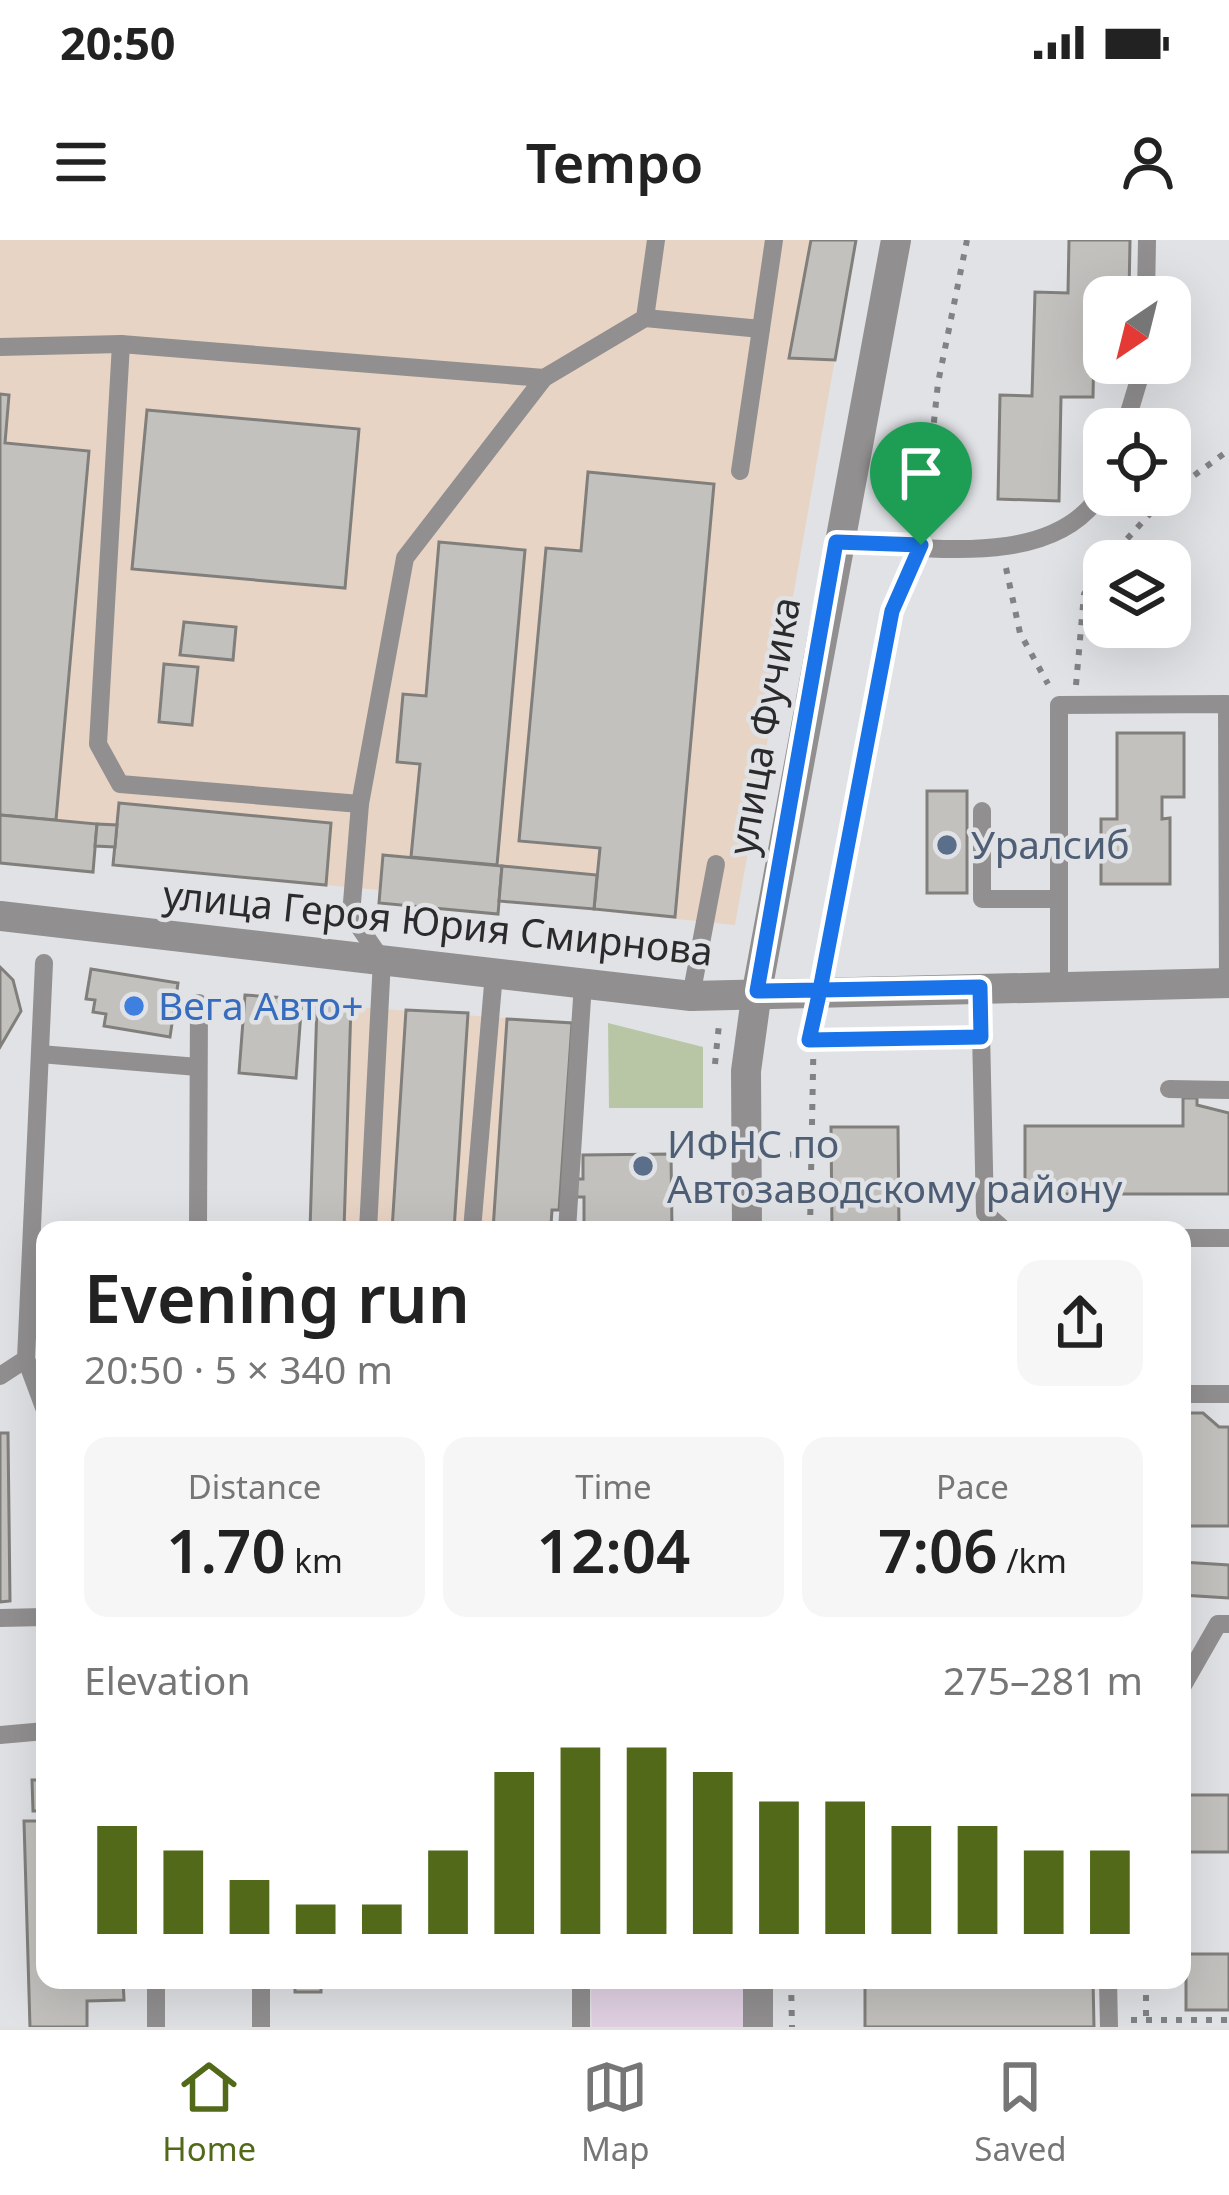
<!DOCTYPE html>
<html lang="en">
<head>
<meta charset="utf-8">
<style>
  :root { --surface:#fff; --page:#f6f6f6; --text:#222; --muted:#767676; --line:#e0e0e0; --accent:#516919 }
  body { margin:0; font-family:"Noto Sans",sans-serif; background:var(--page); color:var(--text); height:100vh; display:flex; flex-direction:column; font-size:45px; white-space:nowrap }
  * { box-sizing:border-box; margin:0 }
  p { font-size:39px; color:var(--muted) }
  .icon { flex:none; width:66px; height:66px; fill:none; stroke:currentColor; stroke-width:2; stroke-linecap:round; stroke-linejoin:round }
  .map { position:relative; flex:1; overflow:hidden }
  .details { position:absolute; left:36px; top:981px; width:1155px; height:768px; display:flex; flex-direction:column; background:var(--surface); border-radius:24px; box-shadow:0 12px 48px #0002 }
  .details>* { flex:none }
  .needle { width:78px; rotate:215deg }
  .buttons { position:absolute; left:1083px; top:36px; display:grid; gap:24px }
  .buttons a { display:grid; place-items:center; width:108px; height:108px; border-radius:24px; background:var(--surface); box-shadow:0 12px 48px #0002; font-size:60px }
  .pin { position:absolute; display:grid; place-items:center; width:102px; height:102px; color:#fff; margin:-123px -51px; border-radius:50% 50% 50% 0; rotate:-45deg; box-shadow:0 0 12px #0007 }
  .pin .icon { rotate:45deg }
  .round { display:grid; place-items:center; flex:none; width:126px; height:126px; border-radius:24px; background:var(--page) }
  .head { display:flex; align-items:center; justify-content:space-between; height:204px; padding:0 48px }
  h1 { font-size:66px; font-weight:600; line-height:90px }
  .metrics { display:grid; grid-template-columns:repeat(3,1fr); gap:18px; height:204px; padding:12px 48px }
  .metrics div { display:grid; align-content:center; border-radius:24px; background:var(--page); text-align:center }
  .metrics b { font-size:60px; font-weight:600 }
  .metrics small { font-size:33px; font-weight:400 }
  .metrics p { font-size:33px }
  .chart { height:336px; padding:24px 48px }
  .chart p { display:flex; justify-content:space-between }
  .chart svg { width:100%; height:216px; margin-top:12px; stroke:var(--accent); stroke-width:6 }
  .status { display:flex; justify-content:space-between; align-items:center; height:84px; padding:0 60px; background:var(--surface); direction:ltr }
  .status svg { height:33px; fill:currentColor }
  header { display:flex; justify-content:space-between; align-items:center; height:156px; padding:0 48px; background:var(--surface); font-size:54px; font-weight:600 }
  .menu { display:flex; justify-content:space-around; align-items:center; height:168px; border-top:3px solid var(--line); background:var(--surface); font-size:33px; color:var(--muted) }
  .menu a { display:grid; justify-items:center; gap:6px }
  .menu .active { color:var(--accent) }
  .map>svg:first-child { display:block }
  .industrial { fill:#e8d4c5 }
  .education { fill:#e2d2e4 }
  .green { fill:#b8c6a5 }
  .building { fill:#c3c1be; stroke:#817f7c; stroke-width:3 }
  .lines { fill:none; stroke-linecap:round; stroke-linejoin:round }
  .path { stroke:#818284; stroke-width:6; stroke-dasharray:6 9; stroke-linecap:butt }
  .service { stroke:#918f8f; stroke-width:18 }
  .minor { stroke:#918f8f; stroke-width:30 }
  .tertiary { stroke:#918f8f; stroke-width:30 }
  .route-casing { stroke:#fff; stroke-width:24 }
  .route { stroke:#1a73e8; stroke-width:15 }
  .service-dot { fill:#5c6f8a; stroke:#e0e2e5; stroke-width:4.5 }
  .shop-dot { fill:#3f7fe0; stroke:#e0e2e5; stroke-width:4.5 }
  .labels { text-anchor:middle; stroke-width:9; stroke-linejoin:round; paint-order:stroke }
  .street-label { font-size:39px; fill:#2b2b2c; stroke:#e0e2e5 }
  .service-label { font-size:39px; fill:#4e5e75; stroke:#e0e2e5; text-anchor:start }
  .shop-label { font-size:39px; fill:#366cbe; stroke:#e0e2e5; text-anchor:start }
</style>
</head>
<body>
<div class="status"><b>20:50</b><svg viewBox="0 0 49 12"><path d="M0 12V9h3v3zM5 12V6h3v6zM10 12V3h3v9zM15 12V0h3v12zM26 1h20v11H26zM47 4h2v5h-2z"/></svg></div>
<header><svg class="icon" aria-label="menu" viewBox="0 0 24 24"><path d="M4 6h16M4 12h16M4 18h16"/></svg>Tempo<svg class="icon" aria-label="person" viewBox="0 0 24 24"><circle cx="12" cy="8" r="4"/><path d="M4 21q1-7 8-7t8 7"/></svg></header>
<div class="map">
<svg width="1229" height="1787" viewBox="0 0 1229 1787">
  <rect width="100%" height="100%" fill="#e0e2e5"/>
  <g class="industrial">
    <polygon points="0,0 856,0 735,685 500,661 498,674 379,663 379,650 113,625 114,608 96,606 93,632 0,623"/>
    <polygon points="317,764 572,783 559,970 552,970 550,990 310,990"/>
  </g>
  <polygon class="education" points="591,1740 752,1740 753,1787 592,1787"/>
  <polygon class="green" points="608,783 703,807 703,868 609,868"/>
  <g class="building">
    <polygon points="811,0 856,0 835,120 789,118"/>
    <polygon points="1069,0 1130,0 1129,55 1095,54 1093,157 1061,157 1059,261 998,259 1000,155 1032,156 1035,52 1068,53"/>
    <polygon points="0,154 9,155 5,203 89,211 56,580 0,575"/>
    <polygon points="147,170 359,189 345,348 132,329"/>
    <polygon points="588,232 714,244 675,677 594,669 600,608 519,601 546,308 581,311"/>
    <polygon points="439,302 525,310 497,625 411,617 420,524 397,522 403,454 426,456"/>
    <polygon points="184,382 236,387 233,420 180,415"/>
    <polygon points="164,424 198,427 192,485 159,482"/>
    <polygon points="1117,493 1184,493 1184,557 1162,557 1162,579 1170,578 1170,644 1101,644 1101,579 1117,579"/>
    <rect x="927" y="551" width="40" height="102"/>
    <polygon points="119,563 331,583 326,645 113,625"/>
    <polygon points="0,575 97,584 93,632 0,623"/>
    <polygon points="97,584 117,585 115,607 95,606"/>
    <polygon points="383,615 502,626 498,674 379,663"/>
    <polygon points="502,626 597,635 594,669 499,661"/>
    <polygon points="0,727 13,740 21,771 0,807"/>
    <polygon points="91,729 178,743 170,797 104,786 106,774 93,772 95,760 86,759"/>
    <polygon points="245,755 302,759 296,838 239,833"/>
    <polygon points="317,764 351,765 344,990 310,990"/>
    <polygon points="406,770 468,773 454,990 392,990"/>
    <polygon points="507,779 572,783 559,970 552,970 551,985 524,984 524,990 493,990"/>
    <polygon points="1183,858 1197,858 1197,865 1229,873 1229,954 1025,954 1025,886 1183,886"/>
    <polygon points="831,887 898,887 899,990 832,990"/>
    <polygon points="671,914 672,990 584,990 584,957 576,957 575,939 583,939 583,915"/>
    <polygon points="1182,1173 1203,1173 1219,1187 1229,1187 1229,1286 1182,1286"/>
    <polygon points="0,1193 8,1193 10,1361 0,1362"/>
    <polygon points="1182,1322 1229,1325 1229,1358 1182,1355"/>
    <polygon points="32,1540 45,1540 45,1740 123,1740 124,1760 87,1761 87,1787 30,1787 24,1581 42,1581 41,1571 33,1571"/>
    <rect x="1182" y="1555" width="47" height="57"/>
    <rect x="1186" y="1714" width="43" height="56"/>
    <rect x="295" y="1740" width="26" height="12"/>
    <polygon points="865,1740 1093,1740 1094,1787 865,1787"/>
  </g>
  <g class="lines">
    <g class="path">
      <polyline points="1170,253 1229,210"/>
      <polyline points="923,287 938,143 967,0"/>
      <polyline points="1107,321 1167,255"/>
      <polyline points="1006,328 1020,393 1048,444"/>
      <polyline points="1076,445 1084,354 1104,325"/>
      <polyline points="825,724 892,371 911,328"/>
      <polyline points="810,800 962,798"/>
      <polyline points="715,824 719,784"/>
      <polyline points="775,915 809,914"/>
      <polyline points="810,990 814,778"/>
      <polyline points="791,1740 792,1787"/>
      <polyline points="1146,1740 1146,1780"/>
      <polyline points="1131,1780 1229,1780"/>
    </g>
    <g class="service">
      <polyline points="1146,57 1147,0"/>
      <polyline points="645,78 761,89 774,0"/>
      <polyline points="121,104 544,138"/>
      <polyline points="0,107 121,104 98,504 120,544 360,564"/>
      <polyline points="1124,189 1144,123"/>
      <polyline points="740,231 761,89"/>
      <path d="M837 302C916 305 1057 334 1104 248"/>
      <polyline points="982,571 982,659 1059,659"/>
      <polyline points="1059,746 1059,465 1227,464 1228,743"/>
      <polyline points="980,747 985,973 1004,990"/>
      <polyline points="691,756 716,624"/>
      <polyline points="40,814 198,827"/>
      <polyline points="1169,849 1229,850"/>
      <polyline points="198,990 199,763"/>
      <polyline points="368,990 382,720 351,675 360,564 405,318 544,138 645,78 656,0"/>
      <polyline points="472,990 494,733"/>
      <polyline points="567,990 583,743"/>
      <polyline points="1182,998 1229,998"/>
      <polyline points="26,1119 45,1170"/>
      <polyline points="0,1136 26,1119 44,723"/>
      <polyline points="1182,1154 1229,1154"/>
      <polyline points="0,1378 45,1377"/>
      <polyline points="1182,1447 1218,1384 1229,1384"/>
      <polyline points="0,1495 45,1491"/>
      <polyline points="156,1740 156,1787"/>
      <polyline points="261,1740 261,1787"/>
      <polyline points="581,1740 581,1787"/>
      <polyline points="1108,1740 1109,1787"/>
    </g>
    <polyline class="minor" points="0,676 691,756 1229,743"/>
    <g class="tertiary">
      <polyline points="747,990 746,831 757,751 896,0"/>
      <polyline points="758,1740 758,1787"/>
    </g>
  </g>
  <g class="lines">
    <g class="route-casing">
      <polyline id="route" points="921,305 892,371 820,750 980,747 981,797 809,800 820,750 757,751 836,302 921,305"/>
    </g>
    <use href="#route" class="route"/>
  </g>
  <g class="service-dot">
    <circle cx="947" cy="605" r="12"/>
    <circle cx="643" cy="926" r="12"/>
  </g>
  <circle class="shop-dot" cx="134" cy="766" r="12"/>
  <g class="labels">
    <g class="street-label">
      <text transform="translate(764 486) rotate(-80)" y="14">улица Фучика</text>
      <text transform="translate(438 683) rotate(6)" y="14">улица Героя Юрия Смирнова</text>
    </g>
    <g class="service-label">
      <text x="971" y="619">Уралсиб</text>
      <text x="667" y="918">ИФНС по<tspan x="667" dy="45">Автозаводскому району</tspan></text>
    </g>
    <g class="shop-label">
      <text x="158" y="780">Вега Авто+</text>
    </g>
  </g>
</svg>
<div class="buttons">
<a><svg class="needle" viewBox="-14 -14 28 28"><path d="M0-13l5 13h-10z" fill="#e53935"/><path d="M0 13l5-13h-10z" fill="#767676"/></svg></a>
<a><svg class="icon" aria-label="locate" viewBox="0 0 24 24"><circle cx="12" cy="12" r="6"/><path d="M12 2v4M12 18v4M2 12h4M18 12h4"/></svg></a>
<a><svg class="icon" aria-label="layers" viewBox="0 0 24 24"><path d="M12 4l9 5-9 5-9-5zM3 14l9 5 9-5"/></svg></a>
</div>
<div class="pin" style="left:921px;top:305px;background:#1e9e55"><svg class="icon" aria-label="arrive" viewBox="0 0 24 24"><path d="M6 21V4h12l-3 4 3 4H6"/></svg></div>
<section class="details">
<div class="head"><div><h1>Evening run</h1><p>20:50 · 5 × 340 m</p></div><a class="round"><svg class="icon" aria-label="share" viewBox="0 0 24 24"><path d="M12 15V3M7 8l5-5 5 5M5 13v7h14v-7"/></svg></a></div>
<div class="metrics">
<div><p>Distance</p><b>1.70<small> km</small></b></div>
<div><p>Time</p><b>12:04</b></div>
<div><p>Pace</p><b>7:06<small> /km</small></b></div>
</div>
<div class="chart"><p><span>Elevation</span>275–281 m</p>
<svg viewBox="0 0 160 44" preserveAspectRatio="none"><path d="M5 44V22M15 44V27M25 44V33M35 44V38M45 44V38M55 44V27M65 44V11M75 44V6M85 44V6M95 44V11M105 44V17M115 44V17M125 44V22M135 44V22M145 44V27M155 44V27"/></svg>
</div>
</section>
</div>
<nav class="menu">
<a class="active"><svg class="icon" aria-label="home" viewBox="0 0 24 24"><path d="M3 11l9-7 9 7M6 9v11h12V9"/></svg>Home</a>
<a><svg class="icon" aria-label="map" viewBox="0 0 24 24"><path d="M3 6l6-2 6 2 6-2v14l-6 2-6-2-6 2zM9 4v14M15 6v14"/></svg>Map</a>
<a><svg class="icon" aria-label="saved" viewBox="0 0 24 24"><path d="M7 4h10v16l-5-4-5 4z"/></svg>Saved</a>
</nav>
</body>
</html>
